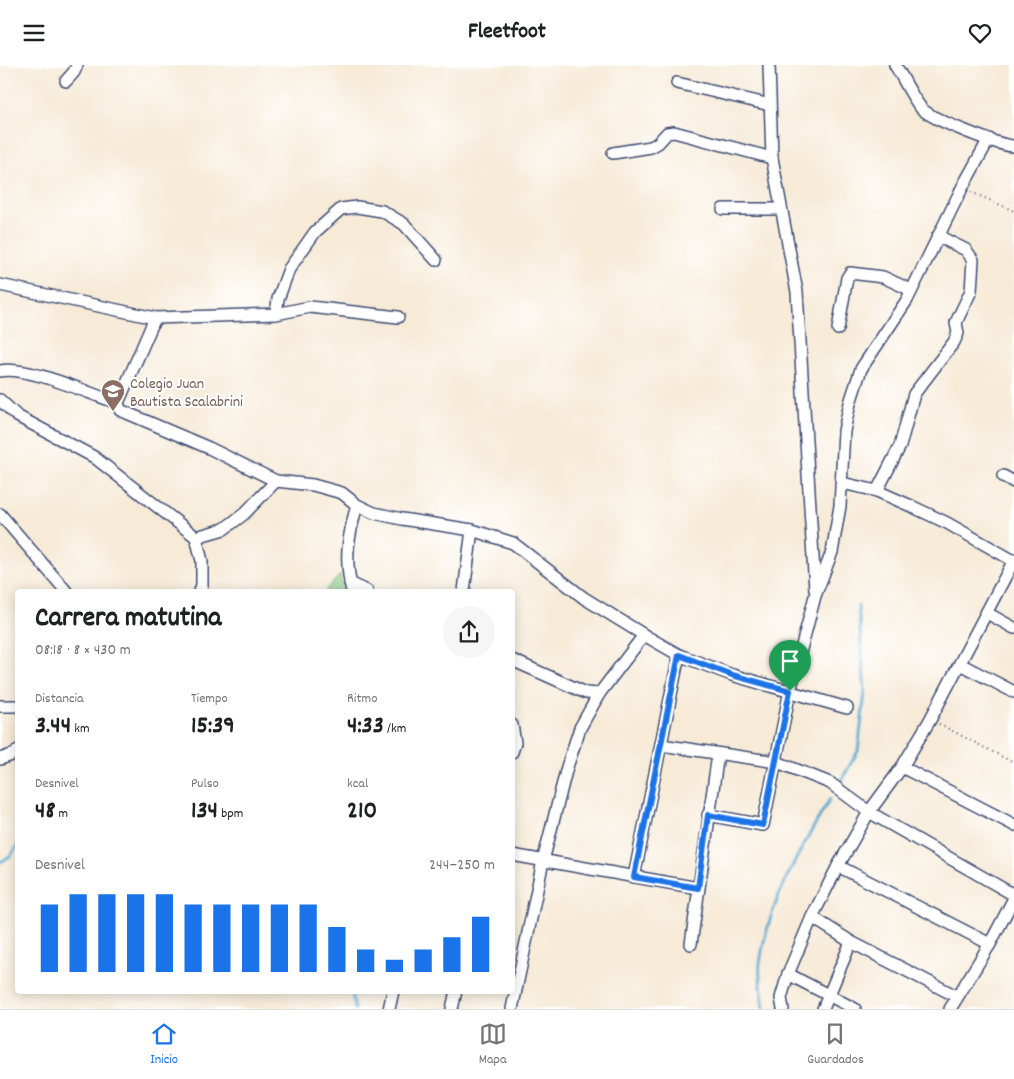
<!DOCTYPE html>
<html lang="es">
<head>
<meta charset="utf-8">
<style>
  :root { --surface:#fff; --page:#f6f6f6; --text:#202124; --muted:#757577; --line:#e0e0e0; --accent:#1a73e8 }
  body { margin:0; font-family:Dekko,sans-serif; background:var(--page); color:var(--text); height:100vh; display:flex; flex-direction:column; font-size:19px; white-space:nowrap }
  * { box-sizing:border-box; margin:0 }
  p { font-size:16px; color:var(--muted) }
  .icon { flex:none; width:28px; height:28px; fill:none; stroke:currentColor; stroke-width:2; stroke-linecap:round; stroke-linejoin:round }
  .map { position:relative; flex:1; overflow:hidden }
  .panel { position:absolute; left:15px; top:524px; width:500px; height:405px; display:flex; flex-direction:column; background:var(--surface); border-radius:5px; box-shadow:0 2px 12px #0003 }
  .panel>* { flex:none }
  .pin { position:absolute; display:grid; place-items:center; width:42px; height:42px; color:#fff; margin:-51px -21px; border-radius:50% 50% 50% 0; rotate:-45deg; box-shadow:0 0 5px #0007 }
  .pin .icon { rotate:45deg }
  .round { display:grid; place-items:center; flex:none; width:52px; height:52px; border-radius:26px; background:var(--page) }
  .headline { display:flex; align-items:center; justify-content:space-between; height:85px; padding:0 20px }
  h1 { font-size:28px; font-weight:800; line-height:38px }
  .figures { display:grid; grid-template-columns:repeat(3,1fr); gap:8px; height:85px; padding:5px 20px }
  .figures div { display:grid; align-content:center }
  .figures b { font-size:25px; font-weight:800 }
  .figures small { font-size:14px; font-weight:400 }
  .figures p { font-size:14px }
  .chart { height:140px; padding:10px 20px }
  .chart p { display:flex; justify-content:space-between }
  .chart svg { width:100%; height:90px; margin-top:5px; stroke:var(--accent); stroke-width:6 }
  header { display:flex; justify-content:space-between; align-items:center; height:65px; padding:0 20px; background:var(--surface); font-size:22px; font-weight:800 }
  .menu { display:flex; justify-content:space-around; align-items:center; height:70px; border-top:1px solid var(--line); background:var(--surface); font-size:14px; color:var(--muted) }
  .menu a { display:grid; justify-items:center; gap:2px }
  .menu .current { color:var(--accent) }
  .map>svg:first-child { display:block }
  .green { fill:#8acd86; stroke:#527e72 }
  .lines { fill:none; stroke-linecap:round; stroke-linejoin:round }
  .stream { stroke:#53a6ce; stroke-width:3 }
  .minor-casing { stroke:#3c4b70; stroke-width:14 }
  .path { stroke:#3c4b70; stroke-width:2; stroke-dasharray:1 4; stroke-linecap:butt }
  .minor { stroke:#fff; stroke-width:11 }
  .route-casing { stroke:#fff; stroke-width:10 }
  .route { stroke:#1a73e8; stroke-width:6 }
  .labels { text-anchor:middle; stroke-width:4; stroke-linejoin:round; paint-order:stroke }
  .education-label { font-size:16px; fill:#785e54; stroke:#fff; text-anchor:start }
</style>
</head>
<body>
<header><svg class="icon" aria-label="menu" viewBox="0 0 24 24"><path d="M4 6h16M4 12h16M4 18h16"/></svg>Fleetfoot<svg class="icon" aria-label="heart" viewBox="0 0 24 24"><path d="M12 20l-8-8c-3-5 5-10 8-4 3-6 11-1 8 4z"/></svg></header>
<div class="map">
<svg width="1014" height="944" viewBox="0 0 1014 944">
  <rect width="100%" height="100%" fill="#fff"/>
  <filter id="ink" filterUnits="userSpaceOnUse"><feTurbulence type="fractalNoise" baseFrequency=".02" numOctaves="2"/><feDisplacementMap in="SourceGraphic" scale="10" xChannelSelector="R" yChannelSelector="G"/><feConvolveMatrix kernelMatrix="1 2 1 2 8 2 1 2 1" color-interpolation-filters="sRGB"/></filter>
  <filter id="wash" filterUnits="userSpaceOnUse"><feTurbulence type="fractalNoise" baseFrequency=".0096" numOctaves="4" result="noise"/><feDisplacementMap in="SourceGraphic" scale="20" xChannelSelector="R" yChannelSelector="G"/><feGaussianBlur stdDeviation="1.12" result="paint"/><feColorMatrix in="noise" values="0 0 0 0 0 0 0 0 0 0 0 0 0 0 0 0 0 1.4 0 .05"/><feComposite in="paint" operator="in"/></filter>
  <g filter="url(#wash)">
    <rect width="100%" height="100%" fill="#f7ebd8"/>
    <polygon class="green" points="340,510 344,526 326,526 326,524"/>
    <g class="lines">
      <g class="stream">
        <polyline points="839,719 858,686 865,628 858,541"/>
        <polyline points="0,797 10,792 18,780"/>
        <polyline points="351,926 355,944"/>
        <path d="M764 944C763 930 758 912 760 898 768 838 800 785 830 734"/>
      </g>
    </g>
  </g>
  <g filter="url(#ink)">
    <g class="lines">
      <g class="minor-casing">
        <g id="minor">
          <polyline points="769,0 772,93 797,227 815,525"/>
          <path d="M895 0C904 14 911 31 921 43 930 54 1000 81 1014 81"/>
          <polyline points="66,16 74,7 77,0"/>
          <polyline points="677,18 770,40"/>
          <polyline points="613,88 651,82 658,78 667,68 674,67 772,93"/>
          <polyline points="723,144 781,144"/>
          <polyline points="0,220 155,253 276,249 310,242 398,252"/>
          <polyline points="276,249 278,234 289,204 315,167 341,144 357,142 382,146 404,159 436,195"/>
          <polyline points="838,264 847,213 850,208 883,212 911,225"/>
          <path d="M0 306C26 300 90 329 118 338L120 345 209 383 276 416 313 420 342 428 357 440 374 448 402 454 472 465 513 478 584 533 644 570 679 590 732 610 847 643"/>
          <polyline points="0,335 17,351 94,392 196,472 202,496 202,520 200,526"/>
          <polyline points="118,338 155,253"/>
          <polyline points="1003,411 1014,417"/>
          <polyline points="842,418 877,426 911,441 947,458 1014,496"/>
          <polyline points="877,426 900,381 914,329 954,277 958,268 956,258 959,251 971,226 973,195 966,185 938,171"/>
          <polyline points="0,449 66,526"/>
          <polyline points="196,472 224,464 244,449 276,416"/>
          <polyline points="350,518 367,526"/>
          <path d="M352 526C344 493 348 472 357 440"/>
          <polyline points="464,526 472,465"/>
          <polyline points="987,548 1014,563"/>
          <polyline points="512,595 586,628 599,629"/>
          <polyline points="960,599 1014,627"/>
          <polyline points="0,641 18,641"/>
          <polyline points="512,660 515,678 512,687"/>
          <polyline points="661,680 777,697 830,718 869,747 1014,830"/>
          <polyline points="0,694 15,689 18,685"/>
          <polyline points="902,702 1014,760"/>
          <polyline points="708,750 763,760 790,626 815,531 832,487 840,441 844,366 850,338 861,304 907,235 962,123 989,74"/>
          <polyline points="512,790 698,823"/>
          <polyline points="838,801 990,879"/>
          <polyline points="634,812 679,590"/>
          <polyline points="812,852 851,877 956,931"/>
          <polyline points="691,879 718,689"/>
          <polyline points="788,909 855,944"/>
          <polyline points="389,944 393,926"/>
          <polyline points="452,944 456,926"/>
          <polyline points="512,944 543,796 567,702 580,663 599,629 644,570"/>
          <polyline points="783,944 781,933 788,909 812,852 838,801 869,747 902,702 930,655 1014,495"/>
          <polyline points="823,944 851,877"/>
          <polyline points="950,944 990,879 1014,833"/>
        </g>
      </g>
      <g class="path">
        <polyline points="971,127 1014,146"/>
        <polyline points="939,659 1014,698"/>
      </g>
      <use href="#minor" class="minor"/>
    </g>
  </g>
  <g class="lines" filter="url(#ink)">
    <g class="route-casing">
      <polygon id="route" points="679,590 732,610 790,626 763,760 708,750 698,823 634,812"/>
    </g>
    <use href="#route" class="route"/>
  </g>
  <defs>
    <g id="school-pin" transform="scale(1.25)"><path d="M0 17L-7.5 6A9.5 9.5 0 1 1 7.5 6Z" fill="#8d6e63" stroke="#fff"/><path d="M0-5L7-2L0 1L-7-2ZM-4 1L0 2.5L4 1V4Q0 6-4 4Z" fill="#fff"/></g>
  </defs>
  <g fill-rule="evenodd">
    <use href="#school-pin" x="113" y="326"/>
  </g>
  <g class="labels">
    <g class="education-label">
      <text x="130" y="323">Colegio Juan<tspan x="130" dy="18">Bautista Scalabrini</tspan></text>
    </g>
  </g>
</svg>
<div class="pin" style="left:790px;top:626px;background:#1e9e55"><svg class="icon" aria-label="arrive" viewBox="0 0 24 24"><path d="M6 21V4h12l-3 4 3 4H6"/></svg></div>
<section class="panel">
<div class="headline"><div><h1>Carrera matutina</h1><p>08:18 · 8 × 430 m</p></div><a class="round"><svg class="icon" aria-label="share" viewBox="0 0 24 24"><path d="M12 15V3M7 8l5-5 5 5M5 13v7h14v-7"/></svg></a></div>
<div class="figures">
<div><p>Distancia</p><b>3.44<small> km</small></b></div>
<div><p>Tiempo</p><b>15:39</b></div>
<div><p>Ritmo</p><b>4:33<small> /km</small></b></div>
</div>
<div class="figures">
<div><p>Desnivel</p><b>48<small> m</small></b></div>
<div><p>Pulso</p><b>134<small> bpm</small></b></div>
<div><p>kcal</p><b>210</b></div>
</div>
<div class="chart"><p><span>Desnivel</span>244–250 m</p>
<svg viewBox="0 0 160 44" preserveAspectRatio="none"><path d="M5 44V11M15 44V6M25 44V6M35 44V6M45 44V6M55 44V11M65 44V11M75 44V11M85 44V11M95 44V11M105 44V22M115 44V33M125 44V38M135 44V33M145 44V27M155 44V17"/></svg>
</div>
</section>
</div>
<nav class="menu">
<a class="current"><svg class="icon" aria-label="home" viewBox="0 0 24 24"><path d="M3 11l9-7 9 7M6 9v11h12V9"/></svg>Inicio</a>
<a><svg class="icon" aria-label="map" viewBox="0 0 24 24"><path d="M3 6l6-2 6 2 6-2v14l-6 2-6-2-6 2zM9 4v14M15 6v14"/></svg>Mapa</a>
<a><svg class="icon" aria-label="saved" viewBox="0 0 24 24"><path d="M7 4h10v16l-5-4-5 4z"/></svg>Guardados</a>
</nav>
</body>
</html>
